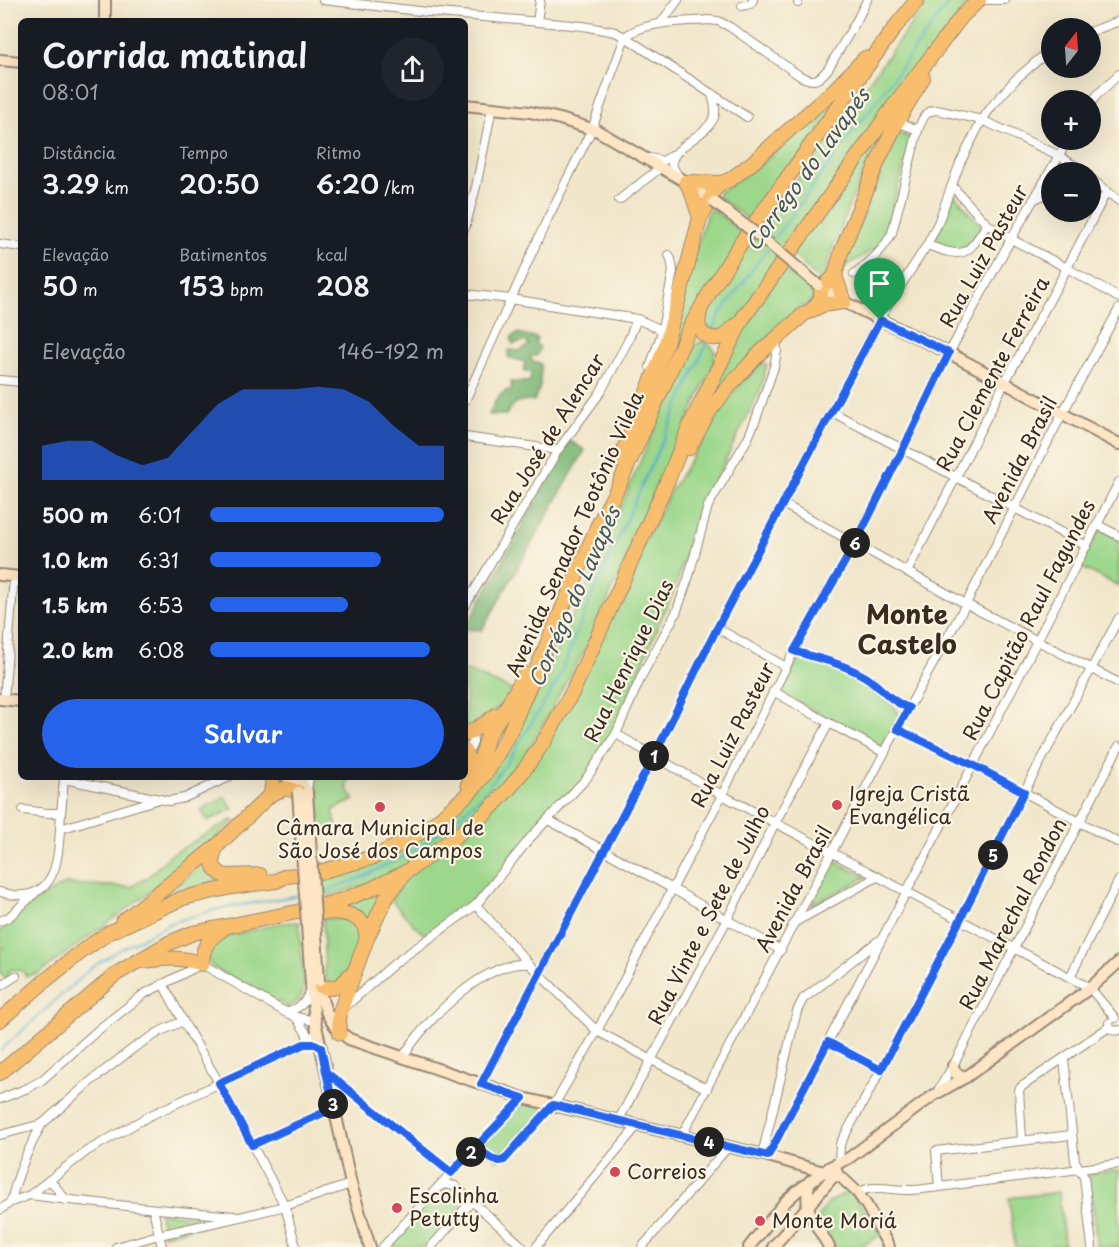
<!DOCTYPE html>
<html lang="pt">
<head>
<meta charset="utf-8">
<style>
  :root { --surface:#171b24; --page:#20242c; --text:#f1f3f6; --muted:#9ea1a6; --accent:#2563eb }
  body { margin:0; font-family:"Playpen Sans",sans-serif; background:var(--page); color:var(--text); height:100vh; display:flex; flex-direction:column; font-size:22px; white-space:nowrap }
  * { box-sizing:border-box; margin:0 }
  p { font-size:20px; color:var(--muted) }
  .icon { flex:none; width:33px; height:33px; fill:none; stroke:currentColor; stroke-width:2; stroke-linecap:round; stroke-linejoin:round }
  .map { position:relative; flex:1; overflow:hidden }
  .side { position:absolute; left:18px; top:18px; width:450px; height:762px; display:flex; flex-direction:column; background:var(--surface); border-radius:9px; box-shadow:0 6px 24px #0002 }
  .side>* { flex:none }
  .needle { width:39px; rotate:17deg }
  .fabs { position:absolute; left:1041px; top:18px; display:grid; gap:12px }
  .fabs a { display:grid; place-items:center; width:60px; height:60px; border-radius:50%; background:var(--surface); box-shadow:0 6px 24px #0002; font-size:30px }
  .pin { position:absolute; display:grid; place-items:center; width:51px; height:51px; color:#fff; margin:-62px -26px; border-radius:50% 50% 50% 0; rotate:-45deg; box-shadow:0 0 6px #0007 }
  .pin .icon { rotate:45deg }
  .km { position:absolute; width:30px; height:30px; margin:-15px; border-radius:50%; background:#222; color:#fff; font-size:16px; line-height:30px; text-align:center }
  .round { display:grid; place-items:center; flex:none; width:63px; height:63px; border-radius:32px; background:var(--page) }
  .headline { display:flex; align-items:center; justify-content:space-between; height:102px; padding:0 24px }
  h1 { font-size:33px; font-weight:600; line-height:45px }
  .stats { display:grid; grid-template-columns:repeat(3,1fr); gap:9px; height:102px; padding:6px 24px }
  .stats div { display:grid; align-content:center }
  .stats b { font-size:26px; font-weight:600 }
  .stats small { font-size:16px; font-weight:400 }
  .stats p { font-size:16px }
  .chart { height:168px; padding:12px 24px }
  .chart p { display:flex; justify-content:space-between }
  .chart svg { width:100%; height:108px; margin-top:6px; fill:var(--accent); opacity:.7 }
  .action { display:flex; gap:12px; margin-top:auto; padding:12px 24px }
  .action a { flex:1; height:69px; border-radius:36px; background:var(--accent); color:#fff; font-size:24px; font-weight:600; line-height:69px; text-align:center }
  ul { padding:0 24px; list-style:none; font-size:20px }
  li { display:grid; grid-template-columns:96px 72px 1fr; align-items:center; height:45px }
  li i { height:15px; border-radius:8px; background:var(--accent) }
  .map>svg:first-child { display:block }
  .green { fill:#9cd78b; stroke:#6c8054; stroke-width:1.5 }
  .forest { fill:#7db877; stroke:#5c714a; stroke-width:1.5 }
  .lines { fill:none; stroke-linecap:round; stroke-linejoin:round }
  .stream { stroke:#4faecd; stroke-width:2 }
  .street-casing { stroke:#968874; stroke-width:10 }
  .secondary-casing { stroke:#968874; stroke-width:14 }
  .highway-casing { stroke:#968874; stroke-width:16 }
  .street { stroke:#fff; stroke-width:8 }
  .secondary { stroke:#fde5c5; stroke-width:10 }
  .highway { stroke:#f9be6d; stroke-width:14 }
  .secondary-bridge-casing { stroke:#968874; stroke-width:14; stroke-linecap:butt }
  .secondary-bridge { stroke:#fde5c5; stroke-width:10 }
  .route-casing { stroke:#fff; stroke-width:12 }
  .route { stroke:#2563eb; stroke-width:8 }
  .poi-dot { fill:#d1495b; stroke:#fcf5e5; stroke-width:2 }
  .labels { text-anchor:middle; stroke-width:4.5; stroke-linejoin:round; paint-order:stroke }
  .street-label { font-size:20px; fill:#3b2a1e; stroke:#fcf5e5 }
  .poi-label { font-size:20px; fill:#3b2a1e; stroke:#fcf5e5; text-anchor:start }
  .water-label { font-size:21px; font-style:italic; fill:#42585b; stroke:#fcf5e5 }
  .district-label { font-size:26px; font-weight:bold; fill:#3b2a1e; stroke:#fcf5e5 }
</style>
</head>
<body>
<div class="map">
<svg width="1119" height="1247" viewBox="0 0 1119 1247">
  <rect width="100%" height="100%" fill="#fcf5e5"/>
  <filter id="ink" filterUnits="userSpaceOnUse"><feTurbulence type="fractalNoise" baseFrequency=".0167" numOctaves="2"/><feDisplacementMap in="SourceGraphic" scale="12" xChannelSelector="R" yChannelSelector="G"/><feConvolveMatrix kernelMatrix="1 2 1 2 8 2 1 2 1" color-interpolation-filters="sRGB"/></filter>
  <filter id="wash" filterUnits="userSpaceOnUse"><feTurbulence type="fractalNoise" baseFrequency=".008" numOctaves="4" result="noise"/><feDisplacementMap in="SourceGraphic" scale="24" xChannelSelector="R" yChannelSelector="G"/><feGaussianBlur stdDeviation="1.35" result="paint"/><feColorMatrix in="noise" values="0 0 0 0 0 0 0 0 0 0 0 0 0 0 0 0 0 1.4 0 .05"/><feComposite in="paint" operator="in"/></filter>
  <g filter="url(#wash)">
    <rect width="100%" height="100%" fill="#f1e6ca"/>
    <g class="green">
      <path d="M929 0H971L723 341C715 326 709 326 693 326L749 244Z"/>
      <path d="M857 79 752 222 719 198 718 193C768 163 814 118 857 79Z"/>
      <polygon points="901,133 910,138 911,142 884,236 880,246 849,264 838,276 896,134"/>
      <polygon points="881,135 850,203 827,265 825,278 819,280 791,253"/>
      <polygon points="954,194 982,227 973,244 954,253 930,244 942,224"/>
      <polygon points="711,209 744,233 640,432 707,213"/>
      <polygon points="782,268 814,293 813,298 809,304 798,309 753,352 700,416 727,355"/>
      <polygon points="703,342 711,346 715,351 714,364 652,497 593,635 522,761 482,809 404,868 366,885 320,898 321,878 438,824 506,750 550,666 596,564 688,351 697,343"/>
      <polygon points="759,363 767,364 761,388 698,516 674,591 662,616 614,734 584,778 474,904 427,936 415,926 391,900 406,877 529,766 669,494 729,397"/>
      <polygon points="1100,529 1119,539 1119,586 1080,567"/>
      <path d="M799 657H806C825 664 846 669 863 680 877 688 890 702 900 715L883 748 781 693Z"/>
      <path d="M465 670 512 690C502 708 482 719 465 730Z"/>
      <polygon points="315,777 350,777 350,779 346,786 354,800 333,810 337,829 318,830 315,792"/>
      <polygon points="225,797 233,809 208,821 201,810"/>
      <polygon points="231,820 235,821 154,889 38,974 25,976 23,971 11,969 5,979 0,972 0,953 4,948 0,945 0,931 41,897 65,884 131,887 148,877 170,855"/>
      <polygon points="212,856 210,871 217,880 165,897"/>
      <polygon points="834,861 867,877 811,905"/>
      <path d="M388 884 370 925C364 912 355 909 342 908Z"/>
      <polygon points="323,918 344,919 358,926 362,937 349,968 338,984 329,983 325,978"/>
      <path d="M299 922 304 985C302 998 299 1002 287 1007L212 967 207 957 218 939 279 923Z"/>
      <polygon points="525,1100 544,1107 544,1111 497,1160 482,1145"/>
      <polygon points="1119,1170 1119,1247 1097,1247 1089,1174"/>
      <polygon points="442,1188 463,1206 426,1247 386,1247"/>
      <path d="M851 1191 881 1235 859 1247H833C829 1240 820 1230 819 1222 816 1207 840 1195 851 1191Z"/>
      <polygon points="1059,1192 1064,1244 1042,1247 1015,1247 1009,1198"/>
      <polygon points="159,1213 230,1218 163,1235"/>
    </g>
    <g class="forest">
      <path d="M517 333 537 338 535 344 540 347 537 355 531 357V361L541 364 540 386 534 401C519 399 513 402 506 415H489C494 403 498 392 512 389L511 382H529L532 373 524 371 525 362 508 357 509 350 520 351 529 345 525 341 513 344 511 338Z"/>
      <polygon points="570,441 585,450 482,630 465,629 565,448"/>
    </g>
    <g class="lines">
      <g class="stream">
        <polyline points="773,240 951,0"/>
        <polyline points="711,333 721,313 768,248"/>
        <polyline points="318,892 326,891 363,877 413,851 446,828 481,796 506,764 557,682 589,602 708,341"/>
        <polyline points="0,1051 91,968 119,950 171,923 213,910 301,895"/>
      </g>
    </g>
  </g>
  <g filter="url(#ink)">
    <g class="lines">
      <g class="street-casing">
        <g id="street">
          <polyline points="323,0 428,12 583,26 615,32 625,37 747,117"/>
          <polyline points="987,0 1005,0"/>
          <polyline points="798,3 798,0"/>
          <polyline points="742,6 750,4 753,0"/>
          <polyline points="537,22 540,0"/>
          <polyline points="660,24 678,0"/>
          <polyline points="1090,32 1119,21"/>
          <path d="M625 37C643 21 683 22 708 20L718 21 730 27 800 76C814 83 818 81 828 69L857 20 867 0"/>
          <polyline points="1090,104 1098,94 1119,74"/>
          <polyline points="897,122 918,130"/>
          <polyline points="650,158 663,161 675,154"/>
          <path d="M679 177C676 173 673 168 672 164 671 145 713 134 715 113 716 107 713 100 712 94"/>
          <polyline points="1090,178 1119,201"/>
          <polyline points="952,186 987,224 1011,239 1067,268 1119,298"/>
          <polyline points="619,200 660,168"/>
          <polyline points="1033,200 1052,191"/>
          <polyline points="465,228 476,187 492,108"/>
          <polyline points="0,244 21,247"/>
          <path d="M927 245C964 258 966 258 987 224"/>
          <path d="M854 274C871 261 882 252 892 233L918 130C922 120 925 110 937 110L982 120 1058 155 1084 172"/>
          <polyline points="465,294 511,299 637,319 662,330"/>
          <polyline points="650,367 661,335 673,271 671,259 669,255"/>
          <polyline points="0,380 21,382"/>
          <polyline points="465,401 545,224 592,129 625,37"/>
          <polyline points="832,412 1087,546"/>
          <polyline points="465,437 558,450"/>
          <polyline points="783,504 966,604 1119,683"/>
          <polyline points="1098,525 1119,536"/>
          <polyline points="907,572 1005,382 1067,268 1107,191"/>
          <polyline points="465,606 558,450 600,393 628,341 637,319"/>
          <polyline points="717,628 786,667"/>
          <path d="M794 651C817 657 842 663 864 676 880 685 890 702 909 708"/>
          <polyline points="773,691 829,723 885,753"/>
          <polyline points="4,700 14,577"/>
          <polyline points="897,729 973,765 1119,843"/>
          <polyline points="616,734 722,795 1090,988 1115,1018"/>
          <polyline points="465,751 471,747 473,742 473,739 467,734 466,734"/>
          <polyline points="64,779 169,801 184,798 229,777"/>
          <polyline points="307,791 309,777"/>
          <polyline points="23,810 47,813 61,813"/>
          <path d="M548 820C627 862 703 907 781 950"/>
          <polyline points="60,829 159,799"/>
          <path d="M0 892C7 894 16 896 23 895 57 893 59 853 60 828 61 811 63 794 64 777"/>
          <polyline points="476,905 529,964 597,1031 707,1089"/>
          <polyline points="0,921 9,917 34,894"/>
          <polyline points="797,921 877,877"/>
          <polyline points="1070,977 1119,880"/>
          <polyline points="163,984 183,1021 219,1083 285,1206 296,1247"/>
          <polyline points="0,986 16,976"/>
          <polyline points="345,1007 395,963 476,905 531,837 586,779 616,734 642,675 676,613 688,579 708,506 748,438 756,419 774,367 777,351 776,339"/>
          <path d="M285 1012C299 1009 307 1003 310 988"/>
          <polyline points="296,1017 308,1036 305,1043"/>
          <path d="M1109 1023C1109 1029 1113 1032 1119 1030"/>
          <polyline points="828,1042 881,1070"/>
          <path d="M403 1057C424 1022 484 960 529 964"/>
          <polyline points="1064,1059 1075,1161 1084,1177 1092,1247"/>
          <polyline points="326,1072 451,1173"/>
          <polyline points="481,1084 654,756 717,628 883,313 927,245 938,223 960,163 982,120 992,106 1015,80 1052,48"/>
          <polyline points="937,1092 953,1066 1119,746"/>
          <polyline points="0,1099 28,1088 42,1080 98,1030 144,994 202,964 285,1012 296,1017 315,1021"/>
          <polyline points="618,1121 727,920 775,823 829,723"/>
          <polyline points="0,1135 42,1124 91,1081 135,1047 161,1031 183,1021"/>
          <polyline points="682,1135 897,729 966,604 1062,414 1119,309"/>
          <polyline points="1022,1140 1019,1090 1021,1087 1109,1027"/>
          <polyline points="252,1145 334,1108"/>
          <polyline points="762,1155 797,1011 803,999 878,941"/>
          <path d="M468 1156C470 1155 477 1152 479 1152 491 1151 491 1165 504 1160L557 1100 597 1031 722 795 794 651 855 544 903 449 949 353 1011 239 1068 140"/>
          <polyline points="768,1156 973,765 1119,482"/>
          <polyline points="839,1162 840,1144 881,1070 960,920 1024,792 1119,618"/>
          <polyline points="50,1180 66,1200"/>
          <polyline points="441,1186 445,1184 455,1186 523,1247"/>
          <polyline points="939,1187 936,1151 1071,1135"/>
          <path d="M858 1193C873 1183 893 1191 910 1190 920 1190 930 1188 939 1187L1119 1164"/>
          <path d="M30 1195C97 1204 166 1210 234 1216"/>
          <path d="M11 1202C17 1174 28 1149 42 1124"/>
          <polyline points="153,1209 162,1247"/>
          <polyline points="0,1210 11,1202 30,1195 87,1151 151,1115 304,1044 313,1037 317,1031"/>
          <polyline points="116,1247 159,1235 244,1216 285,1206 351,1184"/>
          <polyline points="383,1247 451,1173 523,1098"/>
          <polyline points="431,1247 471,1202"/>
          <polyline points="536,1247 638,1125"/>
          <polyline points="642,1247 728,1147"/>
        </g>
      </g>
      <g class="secondary-casing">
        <g id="secondary">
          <polyline points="105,21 105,0"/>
          <polyline points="0,60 21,62"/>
          <polyline points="465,105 530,112 560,119 598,131 686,182 714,202"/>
          <polyline points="818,285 844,302 949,353 1119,444"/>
          <polyline points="0,575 21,577"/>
          <polyline points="0,699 21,701"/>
          <polyline points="287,777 292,782 298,792"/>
          <polyline points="299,777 307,792"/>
          <path d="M319 981C321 1005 330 1026 349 1039L523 1098 768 1156 834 1175 842 1178 858 1193 867 1206 889 1247"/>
          <polyline points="311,984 315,1021 351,1184 370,1247"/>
          <polyline points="953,1066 955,1073 966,1077"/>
          <path d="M810 1181C801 1211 816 1222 829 1247"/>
          <polyline points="749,1247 784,1203 796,1192 830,1167 849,1158 934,1095 966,1077 1090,988 1119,962"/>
          <polyline points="773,1247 837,1172"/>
        </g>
      </g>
      <g class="highway-casing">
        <g id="highway">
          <polyline points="686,182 722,183 731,179 753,162 834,90 865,58"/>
          <polyline points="686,182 692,193 700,218"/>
          <polyline points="813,309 821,298 821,287 831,280 835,275 841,253 878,161 897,122 923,78"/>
          <path d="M700 312C699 317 697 322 699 327 701 337 715 341 724 336 728 334 732 329 735 326"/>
          <polyline points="689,448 710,410 731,384 760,353 804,314 822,305 844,302 835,275"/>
          <polyline points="620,460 665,347 680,294 700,218 709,204 713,191 722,183"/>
          <polyline points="467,734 487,722 496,715"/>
          <polyline points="465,751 471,766 472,778"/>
          <polyline points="468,784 478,768 488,735 509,703 525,674"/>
          <polyline points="271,794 273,777"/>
          <path d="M217 846C210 860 211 871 226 876L260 875"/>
          <path d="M314 912C331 913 351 909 363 924 365 927 366 934 367 938"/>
          <polyline points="122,922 217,846 271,794 286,788 298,792"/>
          <path d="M143 961C167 958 179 956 202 964 202 947 209 938 223 929"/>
          <path d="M320 986C333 991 342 986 350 975"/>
          <polyline points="0,1020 46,980 81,952 108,933 183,898 232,887 276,881 286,876 316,873 374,857 405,842 436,822 471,791 489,769 510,731 598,525 618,487 689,329 710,292 742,241 896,26 917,0"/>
          <polyline points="340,1033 339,1020 340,1012 367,938 386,898 404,874"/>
          <polyline points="0,1073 116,974 169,943 193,933 297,912 342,900 369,890 406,872 436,851 486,813 508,790 527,766 544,741 573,691 667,482 691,423 743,318 898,100 962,16 979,0"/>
        </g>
      </g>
      <use href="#street" class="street"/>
      <use href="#secondary" class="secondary"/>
      <use href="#highway" class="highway"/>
      <g class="secondary-bridge-casing">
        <g id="secondary-bridge">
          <polyline points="714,202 767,242 818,285"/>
          <polyline points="298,792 311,984"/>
          <polyline points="307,792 319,981"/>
        </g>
      </g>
      <use href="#secondary-bridge" class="secondary-bridge"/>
    </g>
  </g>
  <g class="lines" filter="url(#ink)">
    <g class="route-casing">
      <path id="route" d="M880 320 717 628 654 756 481 1084 523 1098 451 1173 326 1072 321 1047 315 1044H304L219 1083 252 1145 334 1108 326 1072 447 1169 451 1173C457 1167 462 1159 469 1155 487 1144 490 1166 504 1160L553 1105 768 1156 828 1042 881 1070 960 920 1024 792 973 765 897 729 909 708C890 702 880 685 864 676 842 663 817 658 794 651L855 544 903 449 949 353 880 320"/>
    </g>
    <use href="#route" class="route"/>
  </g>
  <g class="poi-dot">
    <circle cx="837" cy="805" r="6"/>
    <circle cx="380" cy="807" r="6"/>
    <circle cx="615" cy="1172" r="6"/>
    <circle cx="397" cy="1208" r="6"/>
    <circle cx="760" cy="1221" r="6"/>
  </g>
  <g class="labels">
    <g class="street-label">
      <text transform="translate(984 256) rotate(-61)" y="7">Rua Luiz Pasteur</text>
      <text transform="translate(993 374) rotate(-62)" y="7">Rua Clemente Ferreira</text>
      <text transform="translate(548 439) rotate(-58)" y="7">Rua José de Alencar</text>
      <text transform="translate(1020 460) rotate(-63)" y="7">Avenida Brasil</text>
      <text transform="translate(575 534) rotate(-66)" y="7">Avenida Senador Teotônio Vilela</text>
      <text transform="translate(1029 620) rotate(-63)" y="7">Rua Capitão Raul Fagundes</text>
      <text transform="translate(629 661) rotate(-64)" y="7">Rua Henrique Dias</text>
      <text transform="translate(733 735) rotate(-63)" y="7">Rua Luiz Pasteur</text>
      <text transform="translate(794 889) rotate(-62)" y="7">Avenida Brasil</text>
      <text transform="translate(1013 914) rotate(-63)" y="7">Rua Marechal Rondon</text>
      <text transform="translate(709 915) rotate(-63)" y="7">Rua Vinte e Sete de Julho</text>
    </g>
    <g class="poi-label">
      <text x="849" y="801">Igreja Cristã<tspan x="849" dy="23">Evangélica</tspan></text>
      <text x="380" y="835" text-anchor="middle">Câmara Municipal de<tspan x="380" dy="23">São José dos Campos</tspan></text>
      <text x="627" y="1179">Correios</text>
      <text x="409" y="1203">Escolinha<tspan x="409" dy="23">Petutty</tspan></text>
      <text x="772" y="1228">Monte Moriá</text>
    </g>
    <g class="water-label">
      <text transform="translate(808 170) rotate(-54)" y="7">Corrégo do Lavapés</text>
      <text transform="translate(575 597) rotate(-66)" y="7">Corrégo do Lavapés</text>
    </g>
    <g class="district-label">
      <text x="907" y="624">Monte<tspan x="907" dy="30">Castelo</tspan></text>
    </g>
  </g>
</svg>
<div class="fabs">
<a><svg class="needle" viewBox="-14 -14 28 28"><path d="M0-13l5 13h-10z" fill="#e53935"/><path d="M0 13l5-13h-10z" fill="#9ea1a6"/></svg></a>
<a>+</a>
<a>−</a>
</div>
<div class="pin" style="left:880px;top:320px;background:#1e9e55"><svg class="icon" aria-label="arrive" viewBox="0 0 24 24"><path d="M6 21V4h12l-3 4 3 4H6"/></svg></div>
<b class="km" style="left:654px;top:756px">1</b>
<b class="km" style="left:471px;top:1152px">2</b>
<b class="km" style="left:333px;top:1104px">3</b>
<b class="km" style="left:709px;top:1142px">4</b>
<b class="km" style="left:993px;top:855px">5</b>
<b class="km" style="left:855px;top:543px">6</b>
<section class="side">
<div class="headline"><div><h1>Corrida matinal</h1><p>08:01</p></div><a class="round"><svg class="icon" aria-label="share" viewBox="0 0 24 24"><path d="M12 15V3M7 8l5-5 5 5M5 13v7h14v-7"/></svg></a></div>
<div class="stats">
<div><p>Distância</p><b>3.29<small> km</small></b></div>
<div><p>Tempo</p><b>20:50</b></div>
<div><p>Ritmo</p><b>6:20<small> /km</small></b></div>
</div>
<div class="stats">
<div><p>Elevação</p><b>50<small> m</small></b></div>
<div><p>Batimentos</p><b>153<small> bpm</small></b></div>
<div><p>kcal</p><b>208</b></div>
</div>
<div class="chart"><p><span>Elevação</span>146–192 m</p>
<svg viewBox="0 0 160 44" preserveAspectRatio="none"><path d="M0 44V30L10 28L20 28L30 34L40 38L50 35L60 24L70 13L80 7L90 7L100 7L110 6L120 7L130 12L140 22L150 30L160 30V44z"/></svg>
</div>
<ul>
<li><b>500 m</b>6:01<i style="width:100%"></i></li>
<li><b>1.0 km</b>6:31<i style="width:73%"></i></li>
<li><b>1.5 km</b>6:53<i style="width:59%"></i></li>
<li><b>2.0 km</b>6:08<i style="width:94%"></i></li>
</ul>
<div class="action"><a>Salvar</a></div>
</section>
</div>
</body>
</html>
